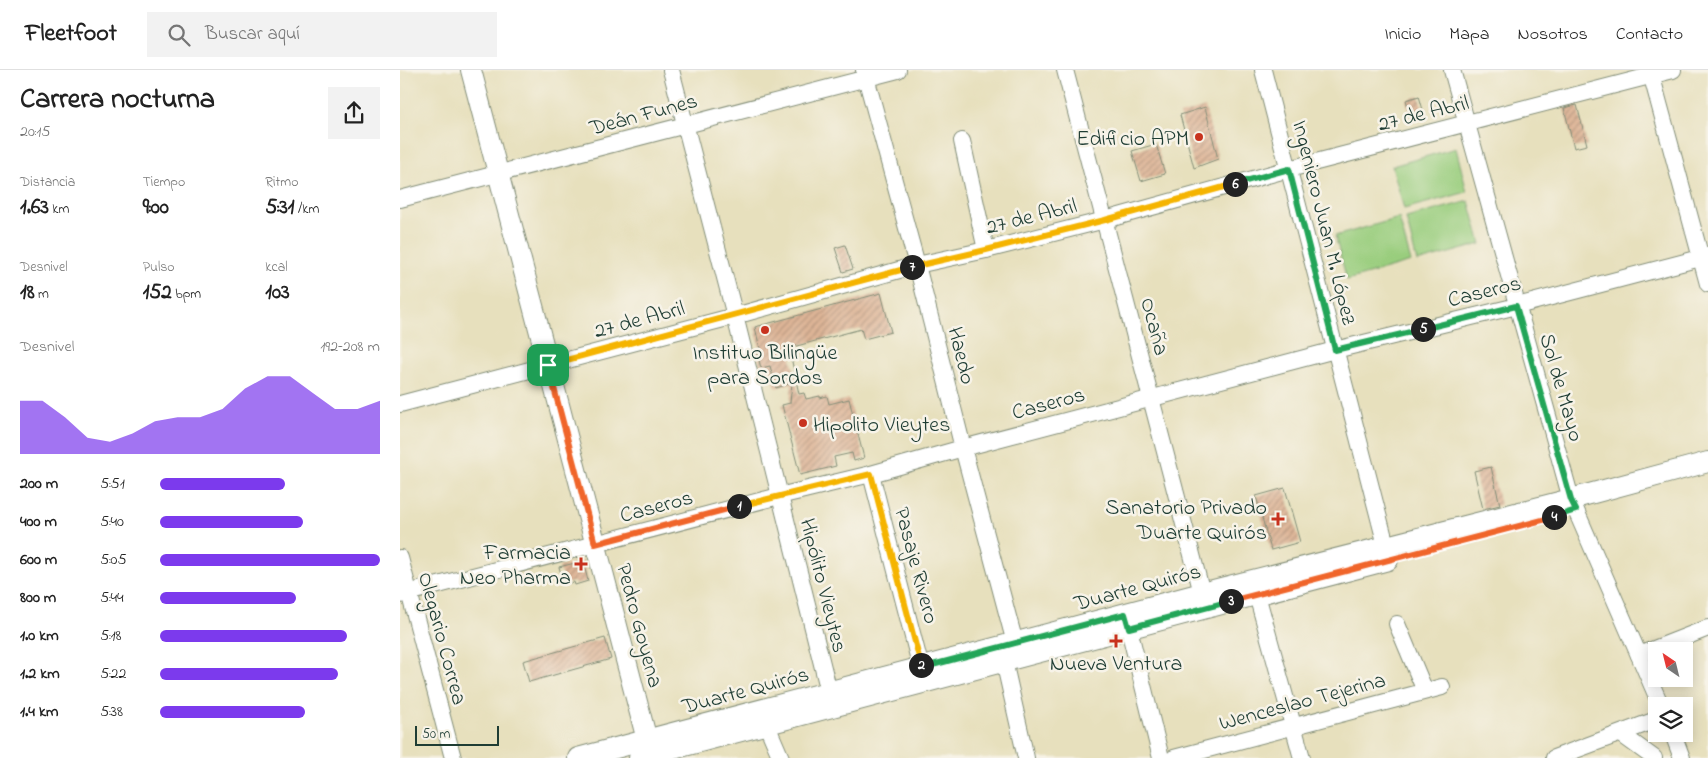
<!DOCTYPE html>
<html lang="es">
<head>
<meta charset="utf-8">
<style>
  :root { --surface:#fff; --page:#f2f2f2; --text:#222; --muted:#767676; --line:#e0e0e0; --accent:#7c3aed }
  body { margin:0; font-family:"Indie Flower",sans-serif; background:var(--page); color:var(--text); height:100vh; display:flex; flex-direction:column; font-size:19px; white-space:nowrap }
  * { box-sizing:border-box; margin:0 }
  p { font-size:16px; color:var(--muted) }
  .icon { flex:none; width:28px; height:28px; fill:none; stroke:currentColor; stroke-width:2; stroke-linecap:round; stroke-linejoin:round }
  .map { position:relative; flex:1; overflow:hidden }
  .panel { display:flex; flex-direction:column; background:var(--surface); width:400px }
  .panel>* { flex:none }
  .needle { width:32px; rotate:325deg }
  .buttons { position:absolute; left:1248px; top:572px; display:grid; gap:10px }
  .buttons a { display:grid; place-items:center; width:45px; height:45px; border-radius:0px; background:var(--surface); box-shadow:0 2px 12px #0003; font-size:25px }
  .scale { position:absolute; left:15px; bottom:12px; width:84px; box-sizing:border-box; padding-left:5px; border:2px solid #1f3d34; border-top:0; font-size:14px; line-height:18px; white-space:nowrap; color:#1f3d34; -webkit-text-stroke:4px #f7f3e8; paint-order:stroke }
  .pin { position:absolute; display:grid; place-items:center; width:42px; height:42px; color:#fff; margin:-21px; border-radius:10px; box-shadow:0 2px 8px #0006 }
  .km { position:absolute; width:25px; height:25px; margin:-12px; border-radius:50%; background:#222; color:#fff; font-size:14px; line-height:25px; text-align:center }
  .round { display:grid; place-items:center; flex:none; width:52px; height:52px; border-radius:0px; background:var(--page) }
  .headline { display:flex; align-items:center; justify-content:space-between; height:85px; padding:0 20px }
  h1 { font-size:28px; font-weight:700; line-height:38px }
  .stats { display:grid; grid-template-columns:repeat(3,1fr); gap:8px; height:85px; padding:5px 20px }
  .stats div { display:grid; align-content:center }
  .stats b { font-size:21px; font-weight:700 }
  .stats small { font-size:14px; font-weight:400 }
  .stats p { font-size:14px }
  .chart { height:140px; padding:10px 20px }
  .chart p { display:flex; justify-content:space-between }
  .chart svg { width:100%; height:90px; margin-top:5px; fill:var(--accent); opacity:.7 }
  ul { padding:0 20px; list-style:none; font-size:16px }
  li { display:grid; grid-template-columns:80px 60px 1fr; align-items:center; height:38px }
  li i { height:12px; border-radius:6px; background:var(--accent) }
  header { display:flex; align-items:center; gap:30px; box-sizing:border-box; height:70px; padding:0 25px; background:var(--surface); border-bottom:1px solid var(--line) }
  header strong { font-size:24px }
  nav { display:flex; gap:28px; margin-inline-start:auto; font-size:18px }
  .search { width:350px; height:45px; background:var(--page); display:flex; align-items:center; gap:12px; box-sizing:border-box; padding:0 18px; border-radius:0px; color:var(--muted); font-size:19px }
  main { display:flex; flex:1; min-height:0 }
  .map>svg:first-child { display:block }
  .pitch { fill:#99cd7d; stroke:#5c8558 }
  .building { fill:url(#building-hatch) }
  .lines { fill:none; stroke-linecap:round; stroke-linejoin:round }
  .minor-casing { stroke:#838e78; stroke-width:18 }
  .major-casing { stroke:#838e78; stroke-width:22 }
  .minor { stroke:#fff; stroke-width:16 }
  .major { stroke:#fff; stroke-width:20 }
  .split-1-casing { stroke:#fff; stroke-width:10 }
  .split-2-casing { stroke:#fff; stroke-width:10 }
  .split-3-casing { stroke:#fff; stroke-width:10 }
  .split-4-casing { stroke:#fff; stroke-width:10 }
  .split-5-casing { stroke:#fff; stroke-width:10 }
  .split-6-casing { stroke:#fff; stroke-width:10 }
  .split-7-casing { stroke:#fff; stroke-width:10 }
  .split-8-casing { stroke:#fff; stroke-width:10 }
  .split-1 { stroke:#f0652b; stroke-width:6 }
  .split-2 { stroke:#f5b400; stroke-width:6 }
  .split-3 { stroke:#22a559; stroke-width:6 }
  .split-4 { stroke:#f0652b; stroke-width:6 }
  .split-5 { stroke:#22a559; stroke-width:6 }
  .split-6 { stroke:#22a559; stroke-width:6 }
  .split-7 { stroke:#f5b400; stroke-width:6 }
  .split-8 { stroke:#f5b400; stroke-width:6 }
  .poi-dot { fill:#c8321e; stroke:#f7f3e8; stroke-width:2 }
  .labels { text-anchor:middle; stroke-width:5; stroke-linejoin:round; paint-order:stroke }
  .street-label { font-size:22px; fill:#1f3d34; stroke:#f7f3e8 }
  .poi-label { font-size:22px; fill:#1f3d34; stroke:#f7f3e8; text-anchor:end }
</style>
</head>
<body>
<header>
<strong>Fleetfoot</strong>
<div class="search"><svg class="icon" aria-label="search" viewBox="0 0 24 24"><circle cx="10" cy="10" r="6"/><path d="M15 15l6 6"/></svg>Buscar aquí</div>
<nav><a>Inicio</a><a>Mapa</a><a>Nosotros</a><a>Contacto</a></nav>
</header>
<main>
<section class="panel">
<div class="headline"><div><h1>Carrera nocturna</h1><p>20:15</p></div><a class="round"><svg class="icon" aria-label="share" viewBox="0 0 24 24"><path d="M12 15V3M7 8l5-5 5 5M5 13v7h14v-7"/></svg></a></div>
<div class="stats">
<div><p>Distancia</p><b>1.63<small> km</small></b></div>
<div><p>Tiempo</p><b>9:00</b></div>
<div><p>Ritmo</p><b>5:31<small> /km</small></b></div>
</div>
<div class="stats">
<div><p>Desnivel</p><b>18<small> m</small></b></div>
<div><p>Pulso</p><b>152<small> bpm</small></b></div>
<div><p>kcal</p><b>103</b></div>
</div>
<div class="chart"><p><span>Desnivel</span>192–208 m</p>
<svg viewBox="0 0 160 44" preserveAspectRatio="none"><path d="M0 44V18L10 18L20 26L30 36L40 38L50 34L60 28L70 26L80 26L90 22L100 12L110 6L120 6L130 14L140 22L150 22L160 18V44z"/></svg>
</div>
<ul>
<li><b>200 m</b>5:51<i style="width:57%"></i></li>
<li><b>400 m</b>5:40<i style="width:65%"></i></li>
<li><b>600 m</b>5:05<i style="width:100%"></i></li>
<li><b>800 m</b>5:44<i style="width:62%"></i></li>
<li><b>1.0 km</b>5:18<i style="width:85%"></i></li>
<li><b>1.2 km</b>5:22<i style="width:81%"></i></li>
<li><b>1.4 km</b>5:38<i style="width:66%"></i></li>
</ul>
</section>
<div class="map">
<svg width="1308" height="688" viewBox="0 0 1308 688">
  <defs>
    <pattern id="building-hatch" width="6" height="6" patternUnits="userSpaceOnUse" patternTransform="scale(1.25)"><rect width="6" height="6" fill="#deb597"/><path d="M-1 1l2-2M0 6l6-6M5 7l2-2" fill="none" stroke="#b3947c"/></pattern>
  </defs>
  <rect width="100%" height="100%" fill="#f7f3e8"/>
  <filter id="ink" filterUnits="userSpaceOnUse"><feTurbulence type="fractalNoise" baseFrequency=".02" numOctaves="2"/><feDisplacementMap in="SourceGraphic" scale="10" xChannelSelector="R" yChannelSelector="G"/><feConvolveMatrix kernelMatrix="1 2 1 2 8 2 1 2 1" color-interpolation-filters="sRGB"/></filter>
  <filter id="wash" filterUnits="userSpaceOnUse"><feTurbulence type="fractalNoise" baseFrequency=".0096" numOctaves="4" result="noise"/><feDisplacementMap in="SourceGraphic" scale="20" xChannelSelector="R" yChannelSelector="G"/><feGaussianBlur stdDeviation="1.12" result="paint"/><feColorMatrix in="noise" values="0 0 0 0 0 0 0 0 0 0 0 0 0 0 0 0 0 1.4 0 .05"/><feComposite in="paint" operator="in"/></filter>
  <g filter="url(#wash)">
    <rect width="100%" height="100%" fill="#e7e0bd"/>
    <g class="pitch">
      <polygon points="1056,78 1067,122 1004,139 992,96"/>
      <polygon points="1069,131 1081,174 1017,192 1006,148"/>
      <polygon points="999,148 1011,192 947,210 935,166"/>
    </g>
    <g id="blocks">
      <g class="building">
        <polygon points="1019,26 1023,40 1010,44 1006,30"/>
        <polygon points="1177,35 1187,75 1174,78 1164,38"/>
        <polygon points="805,37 818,89 794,98 780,45"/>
        <polygon points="756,74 765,104 741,111 732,81"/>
        <polygon points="445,175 453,199 443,202 435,178"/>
        <polygon points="481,223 491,262 464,269 461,259 389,278 399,324 404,323 406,329 420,326 420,328 427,326 429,334 449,329 464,388 454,391 452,383 434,387 436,396 400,405 382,335 390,333 392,313 376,318 370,296 361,298 356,280 360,279 355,257"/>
        <polygon points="1091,397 1100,435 1083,439 1074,401"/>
        <polygon points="885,418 900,472 871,480 856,426"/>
        <polygon points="183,491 188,511 175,515 174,512 164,514 159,497"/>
        <polygon points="205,568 211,589 129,612 123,591"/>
      </g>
    </g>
  </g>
  <g filter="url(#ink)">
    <use href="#blocks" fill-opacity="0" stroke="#838e78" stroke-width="1"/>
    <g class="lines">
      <g class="minor-casing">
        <g id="minor">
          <polyline points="271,0 335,246 429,622 434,631"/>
          <polyline points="464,0 517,195 563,378 615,573"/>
          <polyline points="665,0 802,523"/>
          <polyline points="863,0 989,487"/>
          <polyline points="1052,0 1171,429 1261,636"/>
          <polyline points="1250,0 1308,214"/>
          <polyline points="562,71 586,180"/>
          <polyline points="0,129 498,0"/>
          <polyline points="0,334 335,246 517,195 586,180 705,150 889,99 1273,0"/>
          <polyline points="471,404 521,598"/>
          <polyline points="0,488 53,688"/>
          <polyline points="0,525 379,426 471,404 563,378 935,280 1117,236 1308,186"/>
          <polyline points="857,525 902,688"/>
          <polyline points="726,547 761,688"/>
          <polyline points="997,554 1025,621"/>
          <polyline points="1239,585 1308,558"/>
          <polyline points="604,591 626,688"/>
          <polyline points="362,644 381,688"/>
          <polyline points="1221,664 1254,688"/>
          <polyline points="1273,664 1282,688"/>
          <polyline points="774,688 1042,617"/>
          <polyline points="1154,688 1256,650"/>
        </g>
      </g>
      <g class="major-casing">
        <g id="major">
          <polyline points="71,0 247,670"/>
          <polyline points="178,688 802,523 1171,429 1308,392"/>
          <polyline points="239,688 988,490"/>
        </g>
      </g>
      <use href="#minor" class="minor"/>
      <use href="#major" class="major"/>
    </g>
  </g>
  <g class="lines" filter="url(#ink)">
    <g class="split-1-casing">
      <polyline id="split-1" points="148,295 195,474 339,436"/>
    </g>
    <g class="split-2-casing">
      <polyline id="split-2" points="339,436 471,404 521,595"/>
    </g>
    <g class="split-3-casing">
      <polyline id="split-3" points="521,595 521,598 725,544 729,558 831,531"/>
    </g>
    <g class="split-4-casing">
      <polyline id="split-4" points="831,531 1154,447"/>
    </g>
    <g class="split-5-casing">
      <polyline id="split-5" points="1023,259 1116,236 1171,430 1176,440 1154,447"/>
    </g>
    <g class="split-6-casing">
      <polyline id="split-6" points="835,114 889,99 935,280 1023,259"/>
    </g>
    <g class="split-7-casing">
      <polyline id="split-7" points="512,197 586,180 705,150 835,114"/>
    </g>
    <g class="split-8-casing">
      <polyline id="split-8" points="148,295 512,197"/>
    </g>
    <use href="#split-1" class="split-1"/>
    <use href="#split-2" class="split-2"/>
    <use href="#split-3" class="split-3"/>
    <use href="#split-4" class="split-4"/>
    <use href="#split-5" class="split-5"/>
    <use href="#split-6" class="split-6"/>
    <use href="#split-7" class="split-7"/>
    <use href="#split-8" class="split-8"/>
  </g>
  <g class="poi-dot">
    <circle cx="799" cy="67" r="5"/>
    <circle cx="365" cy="260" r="5"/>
    <circle cx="403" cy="353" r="5"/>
    <path d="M875.5 441.5h5v5h5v5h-5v5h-5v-5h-5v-5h5z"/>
    <path d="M178.5 486.5h5v5h5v5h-5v5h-5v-5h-5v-5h5z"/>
    <path d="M713.5 563.5h5v5h5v5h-5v5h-5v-5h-5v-5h5z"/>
  </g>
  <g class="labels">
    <g class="street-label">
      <text transform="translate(1023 42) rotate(-14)" y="8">27 de Abril</text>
      <text transform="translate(243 43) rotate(-15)" y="8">Deán Funes</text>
      <text transform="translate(631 145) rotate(-14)" y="8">27 de Abril</text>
      <text transform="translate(926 152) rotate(76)" y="8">Ingeniero Juan M. López</text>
      <text transform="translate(1084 220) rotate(-14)" y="8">Caseros</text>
      <text transform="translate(239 248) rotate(-15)" y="8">27 de Abril</text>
      <text transform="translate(756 256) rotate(75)" y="8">Ocaña</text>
      <text transform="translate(563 285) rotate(76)" y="8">Haedo</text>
      <text transform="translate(1163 317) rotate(74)" y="8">Sol de Mayo</text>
      <text transform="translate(648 332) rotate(-15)" y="8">Caseros</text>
      <text transform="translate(256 435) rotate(-15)" y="8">Caseros</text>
      <text transform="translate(518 495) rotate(75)" y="8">Pasaje Rivero</text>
      <text transform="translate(425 515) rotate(76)" y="8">Hipólito Vieytes</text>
      <text transform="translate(737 516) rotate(-15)" y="8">Duarte Quirós</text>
      <text transform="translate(241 555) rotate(75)" y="8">Pedro Goyena</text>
      <text transform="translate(44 568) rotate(75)" y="8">Olegario Correa</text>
      <text transform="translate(345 619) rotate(-15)" y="8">Duarte Quirós</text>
      <text transform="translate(902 630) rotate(-15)" y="8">Wenceslao Tejerina</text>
    </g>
    <g class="poi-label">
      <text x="789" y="75">Edificio APM</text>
      <text x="365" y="289" text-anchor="middle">Instituo Bilingüe<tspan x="365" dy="25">para Sordos</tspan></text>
      <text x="413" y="361" text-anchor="start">Hipolito Vieytes</text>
      <text x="867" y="444">Sanatorio Privado<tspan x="867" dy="25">Duarte Quirós</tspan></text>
      <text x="171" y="489">Farmacia<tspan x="171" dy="25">Neo Pharma</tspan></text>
      <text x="716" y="600" text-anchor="middle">Nueva Ventura</text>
    </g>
  </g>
</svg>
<div class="buttons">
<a><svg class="needle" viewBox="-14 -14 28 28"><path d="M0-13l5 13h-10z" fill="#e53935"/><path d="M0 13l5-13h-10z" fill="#767676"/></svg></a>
<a><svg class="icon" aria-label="layers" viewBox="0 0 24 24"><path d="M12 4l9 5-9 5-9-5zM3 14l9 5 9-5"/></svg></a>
</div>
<div class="scale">50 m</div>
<div class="pin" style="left:148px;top:295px;background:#1e9e55"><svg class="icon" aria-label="arrive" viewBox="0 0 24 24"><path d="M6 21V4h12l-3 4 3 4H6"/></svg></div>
<b class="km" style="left:339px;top:436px">1</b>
<b class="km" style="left:521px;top:595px">2</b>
<b class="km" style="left:831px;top:531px">3</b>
<b class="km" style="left:1154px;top:447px">4</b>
<b class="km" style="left:1023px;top:259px">5</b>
<b class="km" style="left:835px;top:114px">6</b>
<b class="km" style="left:512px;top:197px">7</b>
</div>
</main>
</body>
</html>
